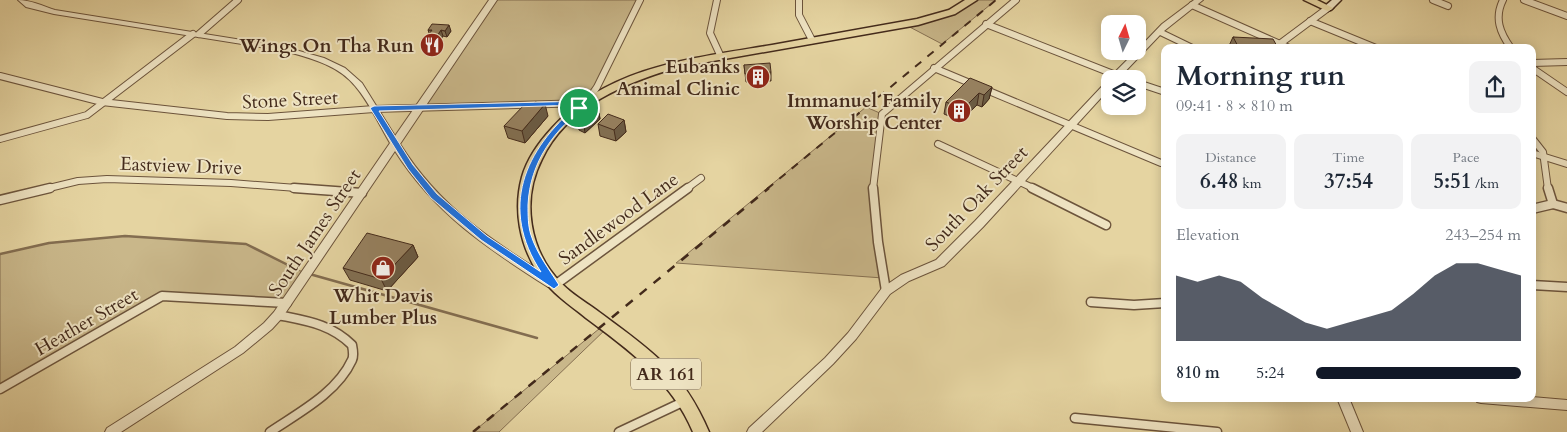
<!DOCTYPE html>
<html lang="en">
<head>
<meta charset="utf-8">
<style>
  :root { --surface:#fff; --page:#f2f2f3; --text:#1f2937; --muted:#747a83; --accent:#111827 }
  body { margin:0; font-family:Cardo,serif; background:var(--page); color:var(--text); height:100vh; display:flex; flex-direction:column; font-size:19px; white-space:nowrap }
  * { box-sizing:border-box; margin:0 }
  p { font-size:16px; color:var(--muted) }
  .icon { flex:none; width:28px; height:28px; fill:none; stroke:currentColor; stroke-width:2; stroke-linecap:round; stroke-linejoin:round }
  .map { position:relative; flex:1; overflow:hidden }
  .details { position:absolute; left:1161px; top:44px; width:375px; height:358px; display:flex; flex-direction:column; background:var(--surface); border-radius:10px; box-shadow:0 2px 12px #0003 }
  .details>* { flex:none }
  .needle { width:32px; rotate:5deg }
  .tools { position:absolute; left:1101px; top:15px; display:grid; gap:10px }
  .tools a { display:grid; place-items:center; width:45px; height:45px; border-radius:10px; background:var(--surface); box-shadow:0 2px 12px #0003; font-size:25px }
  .pin { position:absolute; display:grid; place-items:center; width:42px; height:42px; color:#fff; margin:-21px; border:2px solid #fff; border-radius:50%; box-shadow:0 1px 5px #0007 }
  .round { display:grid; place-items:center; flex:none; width:52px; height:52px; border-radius:10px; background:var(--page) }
  .headline { display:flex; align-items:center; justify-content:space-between; height:85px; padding:0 15px }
  h1 { font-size:28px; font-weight:700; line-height:38px }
  .stats { display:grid; grid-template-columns:repeat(3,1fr); gap:8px; height:85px; padding:5px 15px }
  .stats div { display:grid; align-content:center; border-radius:10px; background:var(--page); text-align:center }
  .stats b { font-size:21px; font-weight:700 }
  .stats small { font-size:14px; font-weight:400 }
  .stats p { font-size:14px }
  .chart { height:140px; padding:10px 15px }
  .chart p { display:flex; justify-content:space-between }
  .chart svg { width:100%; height:90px; margin-top:5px; fill:var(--accent); opacity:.7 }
  ul { padding:0 15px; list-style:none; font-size:16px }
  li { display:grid; grid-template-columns:80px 60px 1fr; align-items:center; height:38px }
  li i { height:12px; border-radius:6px; background:var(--accent) }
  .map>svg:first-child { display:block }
  .green { fill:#c9b78a; stroke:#867052 }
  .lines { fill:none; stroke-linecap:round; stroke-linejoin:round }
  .stream { stroke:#836d50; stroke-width:2.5 }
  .minor-far1-casing { stroke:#6c543c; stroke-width:8 }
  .minor-casing { stroke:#6c543c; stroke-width:11 }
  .tertiary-casing { stroke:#6c543c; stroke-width:2 }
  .secondary-casing { stroke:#432a1b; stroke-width:3 }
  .primary-casing { stroke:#432a1b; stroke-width:3 }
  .minor-far1 { stroke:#eee3c2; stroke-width:6 }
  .minor { stroke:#eee3c2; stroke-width:8 }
  .tertiary { fill:#eee3c2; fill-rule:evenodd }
  .secondary { fill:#eee3c2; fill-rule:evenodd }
  .primary { fill:#e5d4a1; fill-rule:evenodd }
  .rail-far1 { stroke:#432a1b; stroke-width:2; stroke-dasharray:8 8; stroke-linecap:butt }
  .rail { stroke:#432a1b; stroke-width:2.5; stroke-dasharray:9 9; stroke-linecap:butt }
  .wall { fill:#827053; stroke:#432a1b }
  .shaded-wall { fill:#6a5b44; stroke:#432a1b }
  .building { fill:#978261; stroke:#432a1b }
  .route { fill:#1a73e8; stroke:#fff; fill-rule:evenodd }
  .labels { text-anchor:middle; stroke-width:4; stroke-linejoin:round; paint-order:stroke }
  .shield { fill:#eee3c2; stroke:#76624d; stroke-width:1 }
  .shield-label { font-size:18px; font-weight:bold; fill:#432a1b }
  .poi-label { font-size:19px; font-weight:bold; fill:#432a1b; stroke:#eee3c2; text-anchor:end }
  .street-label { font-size:19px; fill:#432a1b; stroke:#eee3c2 }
</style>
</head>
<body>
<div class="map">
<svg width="1567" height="432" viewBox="0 0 1567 432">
  <rect width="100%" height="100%" fill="#e5d4a1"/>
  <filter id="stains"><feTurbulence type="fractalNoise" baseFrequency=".004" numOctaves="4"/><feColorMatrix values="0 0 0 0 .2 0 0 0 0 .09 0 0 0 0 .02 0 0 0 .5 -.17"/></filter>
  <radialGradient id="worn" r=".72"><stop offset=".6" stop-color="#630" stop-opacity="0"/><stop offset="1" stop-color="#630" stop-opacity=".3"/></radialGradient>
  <g class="green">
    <polygon points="493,0 640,0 586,103 420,107"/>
    <polygon points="972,0 996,0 942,44 904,24 930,19"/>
    <polygon points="866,107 882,114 873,192 883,278 676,263"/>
    <polygon points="125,236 246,244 297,270 308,273 287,303 166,295 0,389 0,254 49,243"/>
    <polygon points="605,324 608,327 499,432 473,432"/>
  </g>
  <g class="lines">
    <g class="stream">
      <polyline points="0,254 49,243 125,236 246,244 298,270"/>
      <polyline points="313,275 537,338"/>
    </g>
    <g class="minor-far1-casing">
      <g id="minor-far1">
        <polyline points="717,0 710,33 721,57"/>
        <polyline points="799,0 799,15 812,40"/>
        <polyline points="1433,0 1448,6"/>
        <path d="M1503 0C1494 18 1500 33 1511 48"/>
        <polyline points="1524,0 1567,16"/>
        <polyline points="1192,5 1289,48"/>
        <polyline points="1310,21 1376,48"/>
        <polyline points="986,24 1126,79"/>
        <polyline points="199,34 238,0"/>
        <polyline points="1281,43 1328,8"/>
        <polyline points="1532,63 1567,62"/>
        <polyline points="934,68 1161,163"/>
        <polyline points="1532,68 1567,92"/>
        <polyline points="0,76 102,102 227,116 268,117 374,109 586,103 597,87 640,0"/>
        <polyline points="1138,83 1165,92"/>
        <polyline points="1532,138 1543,152 1548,189"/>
        <polyline points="0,139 87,115 193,34"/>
        <polyline points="938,144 1035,189"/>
        <polyline points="1532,153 1567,164"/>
        <polyline points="45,189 78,181 107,179 231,183 310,189"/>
        <polyline points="686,189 701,178"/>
        <polyline points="873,189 882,114 1016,0"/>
      </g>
    </g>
    <g class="minor-casing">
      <g id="minor">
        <polyline points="294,188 362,193"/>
        <polyline points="873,188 878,242 886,291"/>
        <polyline points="1032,188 1106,225"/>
        <polyline points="1548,188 1553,204"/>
        <polyline points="0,200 50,188"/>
        <polyline points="1532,209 1553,204 1567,208"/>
        <polyline points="555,285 688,188"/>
        <polyline points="1532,285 1567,287"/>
        <polyline points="1091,302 1134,305 1165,303"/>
        <polyline points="0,389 162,296 287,303"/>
        <polyline points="1075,418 1217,432"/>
        <path d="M270 432C298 413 337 393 352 360 354 356 353 350 352 345 331 324 307 321 278 315"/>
        <polyline points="619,432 687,400"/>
      </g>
    </g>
    <g class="tertiary-casing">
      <g id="tertiary">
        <path d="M18 0C30 0 43 6 55 10L285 47 324 58 345 68 362 83 395 136 489 0H497L400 144C440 208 493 242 556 281L557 284 556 287H548C487 248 435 214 395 151L282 318 272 329 243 353 121 432H105L107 428 235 347 264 323 274 312 390 143C380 126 369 102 356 87 339 65 310 58 285 51L54 14 26 7Z"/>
        <polygon points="1194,0 1203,0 1164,31 1199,48 1187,48 1160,35 1118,79 1110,79 1110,88 983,227 944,266 909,281 890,294 856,339 833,364 762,432 747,432 749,428 825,358 848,333 882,288 901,275 936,260 975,221 1107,81 1110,81 1110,77 1136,51 1138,51 1138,49 1162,24"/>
        <polygon points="1532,397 1567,400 1567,410 1481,403 1477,402 1475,398"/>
        <polygon points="1337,398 1349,398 1363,432 1351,432"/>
      </g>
    </g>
    <g class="secondary-casing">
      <polygon id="secondary" points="1332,0 1341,0 1331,10 1325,10 1325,6"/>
    </g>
    <g class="primary-casing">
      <g id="primary">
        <path d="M965 0H977L955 14 918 25 679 67C627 82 567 106 542 159 521 200 529 251 562 284 572 294 584 301 595 309 618 326 641 342 661 361 683 381 697 404 709 432H693C672 381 629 350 586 318 569 304 551 293 538 273 520 245 513 210 522 177 527 159 539 142 552 128 609 66 694 58 772 45 820 36 868 28 917 19L949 10Z"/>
        <polygon points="1304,0 1317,0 1333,8 1328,11 1325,10"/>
      </g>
    </g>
    <use href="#minor-far1" class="minor-far1"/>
    <use href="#minor" class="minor"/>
    <use href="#tertiary" class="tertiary"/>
    <use href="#secondary" class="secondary"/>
    <use href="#primary" class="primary"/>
    <polyline class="rail-far1" points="767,189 996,0"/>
    <polyline class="rail" points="473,432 769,188"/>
  </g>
  <g class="wall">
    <polygon points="428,30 451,31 447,37 443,36 435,47 426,47 424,41 429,33"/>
    <polygon points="1233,37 1278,48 1228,48"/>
    <polygon points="744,65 771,72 771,81 746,82"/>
    <polygon points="992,87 989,99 982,107 977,105 960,121 944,114 946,102"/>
    <polygon points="599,113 600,119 585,133 579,130 578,124"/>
    <polygon points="548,116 525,143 508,138 504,126"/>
    <polygon points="624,120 626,132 616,141 600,136 598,124"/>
    <polygon points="413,245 418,257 387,291 350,280 343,268"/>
  </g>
  <g class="shaded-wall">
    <polygon points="449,25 451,31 447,37 445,31"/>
    <polygon points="441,30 443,36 435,47 433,42"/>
    <polygon points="992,87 989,99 982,107 984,95"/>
    <polygon points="979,93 977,105 960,121 963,109"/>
    <polygon points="545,104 548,116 525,143 522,131"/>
    <polygon points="599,113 600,119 585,133 584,126"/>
    <polygon points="624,120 626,132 616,141 614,130"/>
    <polygon points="413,245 418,257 387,291 381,279"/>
  </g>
  <g class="building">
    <polygon points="432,24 449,25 445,31 441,30 433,42 424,41 432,30 428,30"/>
    <polygon points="1233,37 1273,39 1278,48 1239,48"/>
    <polygon points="770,63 771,72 745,74 744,65"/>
    <polygon points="970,78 992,87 984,95 979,93 963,109 946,102"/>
    <polygon points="535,102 545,104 522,131 504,126 525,104 531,106"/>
    <polygon points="593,110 599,113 584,126 578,124"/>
    <polygon points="608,114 624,120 614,130 598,124"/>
    <polygon points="367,233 413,245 381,279 343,268"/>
  </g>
  <path class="route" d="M589 101V104C554 129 530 162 528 205 528 215 528 226 531 235 537 254 549 269 559 285L554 289 481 240 431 198 408 169 370 108 374 106ZM578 105C524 150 499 208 541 272L487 236 437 194 413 165 379 111Z"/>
  <defs>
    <g id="restaurant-disc" transform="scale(1.25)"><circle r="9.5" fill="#8f2418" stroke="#eee3c2"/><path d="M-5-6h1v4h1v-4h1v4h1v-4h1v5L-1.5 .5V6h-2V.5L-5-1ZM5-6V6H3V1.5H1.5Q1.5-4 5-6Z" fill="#fff"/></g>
    <g id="building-disc" transform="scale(1.25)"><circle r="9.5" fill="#8f2418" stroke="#eee3c2"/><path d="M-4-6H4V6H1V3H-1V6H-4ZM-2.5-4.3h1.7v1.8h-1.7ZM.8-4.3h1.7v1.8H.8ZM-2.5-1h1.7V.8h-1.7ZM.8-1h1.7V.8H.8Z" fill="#fff"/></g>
    <g id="shop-disc" transform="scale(1.25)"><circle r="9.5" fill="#8f2418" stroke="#eee3c2"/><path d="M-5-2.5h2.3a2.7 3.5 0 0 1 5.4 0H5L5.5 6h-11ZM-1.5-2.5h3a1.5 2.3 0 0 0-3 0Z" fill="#fff"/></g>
  </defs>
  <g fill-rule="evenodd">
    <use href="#restaurant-disc" x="432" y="45"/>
    <use href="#building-disc" x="758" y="77"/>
    <use href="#building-disc" x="959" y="111"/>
    <use href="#shop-disc" x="383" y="268"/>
  </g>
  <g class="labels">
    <rect class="shield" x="631" y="358.5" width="70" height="31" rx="4"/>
    <g class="shield-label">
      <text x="666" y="380">AR 161</text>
    </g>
    <g class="poi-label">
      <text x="414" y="52">Wings On Tha Run</text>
      <text x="740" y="73">Eubanks<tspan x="740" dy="22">Animal Clinic</tspan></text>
      <text x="942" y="107">Immanuel Family<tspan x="942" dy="22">Worship Center</tspan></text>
      <text x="383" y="302" text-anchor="middle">Whit Davis<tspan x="383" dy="22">Lumber Plus</tspan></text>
    </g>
    <g class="street-label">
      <text transform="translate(290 99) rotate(-3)" y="7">Stone Street</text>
      <text transform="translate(181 165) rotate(2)" y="7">Eastview Drive</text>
      <text transform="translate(976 198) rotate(-46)" y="7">South Oak Street</text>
      <text transform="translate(618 218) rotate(-36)" y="7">Sandlewood Lane</text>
      <text transform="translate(314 232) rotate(-56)" y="7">South James Street</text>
      <text transform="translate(86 321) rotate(-30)" y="7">Heather Street</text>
    </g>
  </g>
  <rect width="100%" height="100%" filter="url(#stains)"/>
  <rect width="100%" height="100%" fill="url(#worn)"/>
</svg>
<div class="tools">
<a><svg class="needle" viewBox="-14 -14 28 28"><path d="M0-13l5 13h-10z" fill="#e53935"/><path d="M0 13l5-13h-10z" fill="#747a83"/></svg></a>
<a><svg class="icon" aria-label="layers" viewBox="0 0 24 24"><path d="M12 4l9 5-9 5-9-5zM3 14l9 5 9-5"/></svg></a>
</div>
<div class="pin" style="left:579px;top:108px;background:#1e9e55"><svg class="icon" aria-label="arrive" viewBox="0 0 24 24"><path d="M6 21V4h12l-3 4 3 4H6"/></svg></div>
<section class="details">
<div class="headline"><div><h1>Morning run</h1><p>09:41 · 8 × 810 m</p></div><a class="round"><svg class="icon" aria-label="share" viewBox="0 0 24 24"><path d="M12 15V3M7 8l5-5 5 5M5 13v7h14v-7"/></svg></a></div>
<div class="stats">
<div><p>Distance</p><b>6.48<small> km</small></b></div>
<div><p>Time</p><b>37:54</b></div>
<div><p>Pace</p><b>5:51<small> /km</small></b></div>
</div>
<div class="chart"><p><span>Elevation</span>243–254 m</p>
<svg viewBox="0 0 160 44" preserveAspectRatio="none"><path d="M0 44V12L10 15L20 12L30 15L40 23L50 29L60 35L70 38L80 35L90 32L100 29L110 21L120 12L130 6L140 6L150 9L160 12V44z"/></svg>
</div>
<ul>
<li><b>810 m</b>5:24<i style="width:100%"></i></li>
</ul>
</section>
</div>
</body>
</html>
